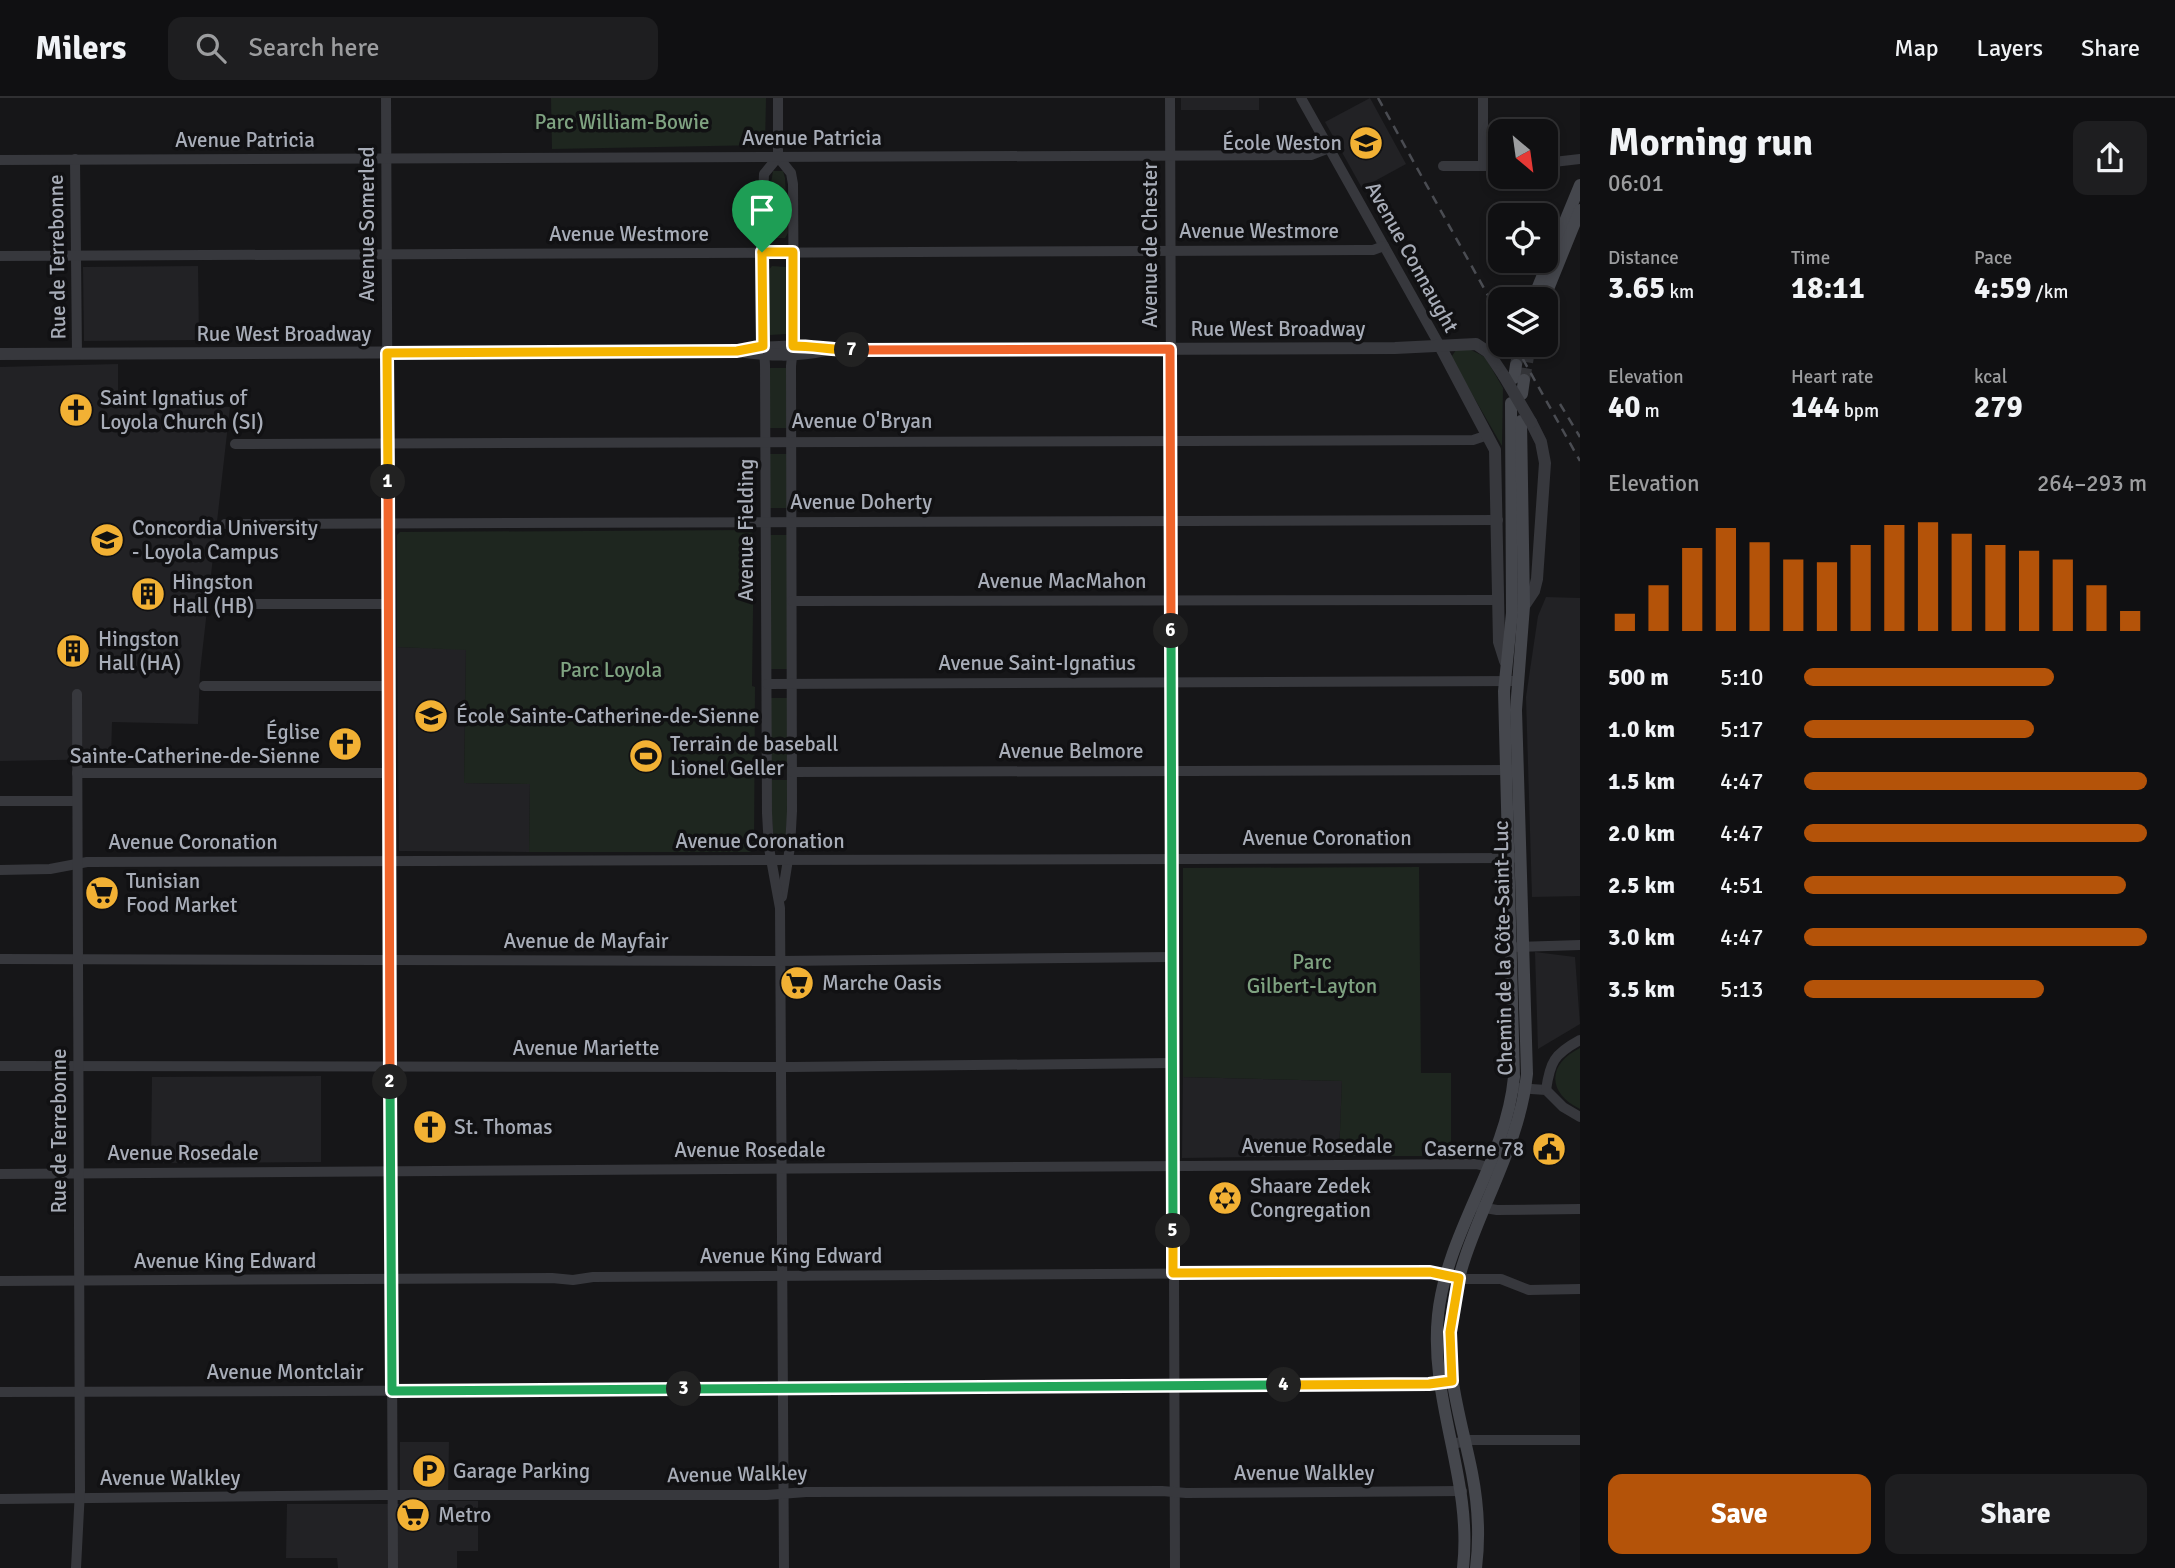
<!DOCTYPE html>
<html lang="en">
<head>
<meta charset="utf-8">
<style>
  :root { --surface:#101012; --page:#1e1e20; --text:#f1f3f6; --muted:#9c9d9f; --line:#303032; --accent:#b45309 }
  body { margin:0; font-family:Signika,sans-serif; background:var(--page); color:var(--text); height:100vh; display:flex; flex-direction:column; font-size:26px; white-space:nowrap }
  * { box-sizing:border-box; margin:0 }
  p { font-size:23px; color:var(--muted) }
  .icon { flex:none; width:38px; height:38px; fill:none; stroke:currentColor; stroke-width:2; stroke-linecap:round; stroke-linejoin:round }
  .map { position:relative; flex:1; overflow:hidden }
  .details { display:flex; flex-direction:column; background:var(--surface); width:595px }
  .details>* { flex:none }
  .needle { width:46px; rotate:151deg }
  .buttons { position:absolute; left:1488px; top:21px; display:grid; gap:14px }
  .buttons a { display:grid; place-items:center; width:70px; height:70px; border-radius:14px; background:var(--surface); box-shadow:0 4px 10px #0003,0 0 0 2px var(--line); font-size:35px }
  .pin { position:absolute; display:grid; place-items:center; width:60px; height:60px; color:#fff; margin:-72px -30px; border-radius:50% 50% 50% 0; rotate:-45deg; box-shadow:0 0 7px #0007 }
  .pin .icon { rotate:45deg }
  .km { position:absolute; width:35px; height:35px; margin:-18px; border-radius:50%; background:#222; color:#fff; font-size:19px; line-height:35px; text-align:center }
  .round { display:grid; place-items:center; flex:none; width:74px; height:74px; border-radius:14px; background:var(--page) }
  .head { display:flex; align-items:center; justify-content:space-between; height:119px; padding:0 28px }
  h1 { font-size:38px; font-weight:700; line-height:52px }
  .metrics { display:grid; grid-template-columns:repeat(3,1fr); gap:10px; height:119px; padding:7px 28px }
  .metrics div { display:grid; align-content:center }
  .metrics b { font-size:30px; font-weight:700 }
  .metrics small { font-size:19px; font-weight:400 }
  .metrics p { font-size:19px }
  .chart { height:196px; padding:14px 28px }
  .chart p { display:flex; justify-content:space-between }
  .chart svg { width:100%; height:126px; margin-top:7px; stroke:var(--accent); stroke-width:6 }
  .cta { display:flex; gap:14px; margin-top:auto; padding:14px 28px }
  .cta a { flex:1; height:80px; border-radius:14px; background:var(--accent); color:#fff; font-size:28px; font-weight:700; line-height:80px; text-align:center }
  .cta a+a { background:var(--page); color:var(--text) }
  ul { padding:0 28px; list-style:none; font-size:23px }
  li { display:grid; grid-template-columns:112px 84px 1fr; align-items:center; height:52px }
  li i { height:18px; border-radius:9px; background:var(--accent) }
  header { display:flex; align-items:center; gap:42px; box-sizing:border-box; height:98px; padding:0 35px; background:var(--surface); border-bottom:2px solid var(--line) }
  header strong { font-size:33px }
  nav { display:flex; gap:38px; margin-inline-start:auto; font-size:24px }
  .search { width:490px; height:63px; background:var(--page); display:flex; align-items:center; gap:18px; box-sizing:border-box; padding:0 24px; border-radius:14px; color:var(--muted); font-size:26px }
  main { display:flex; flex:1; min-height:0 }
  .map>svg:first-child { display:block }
  .built { fill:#222225 }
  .green { fill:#1e261f }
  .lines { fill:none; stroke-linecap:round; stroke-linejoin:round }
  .secondary-tunnel { stroke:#333438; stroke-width:12; stroke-dasharray:12 6; stroke-linecap:butt }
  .minor { stroke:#37383d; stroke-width:10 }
  .tertiary { stroke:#37383d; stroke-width:12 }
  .secondary { stroke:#45474d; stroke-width:12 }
  .rail { stroke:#4a4c52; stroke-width:2.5; stroke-dasharray:9 7; stroke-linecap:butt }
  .tertiary-bridge { stroke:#37383d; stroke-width:12 }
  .split-1-casing { stroke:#fff; stroke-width:14 }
  .split-2-casing { stroke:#fff; stroke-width:14 }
  .split-3-casing { stroke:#fff; stroke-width:14 }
  .split-4-casing { stroke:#fff; stroke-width:14 }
  .split-5-casing { stroke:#fff; stroke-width:14 }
  .split-6-casing { stroke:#fff; stroke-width:14 }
  .split-7-casing { stroke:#fff; stroke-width:14 }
  .split-8-casing { stroke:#fff; stroke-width:14 }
  .split-1 { stroke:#f5b400; stroke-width:9 }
  .split-2 { stroke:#f0652b; stroke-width:9 }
  .split-3 { stroke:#22a559; stroke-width:9 }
  .split-4 { stroke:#22a559; stroke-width:9 }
  .split-5 { stroke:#f5b400; stroke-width:9 }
  .split-6 { stroke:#22a559; stroke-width:9 }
  .split-7 { stroke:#f0652b; stroke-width:9 }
  .split-8 { stroke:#f5b400; stroke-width:9 }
  .labels { text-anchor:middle; stroke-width:7; stroke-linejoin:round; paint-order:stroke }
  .park-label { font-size:21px; fill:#7fa381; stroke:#111113 }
  .street-label { font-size:21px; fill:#a8adb8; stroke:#111113 }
  .poi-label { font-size:21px; fill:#a8adb8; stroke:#111113; text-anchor:start }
</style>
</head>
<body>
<header>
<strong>Milers</strong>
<div class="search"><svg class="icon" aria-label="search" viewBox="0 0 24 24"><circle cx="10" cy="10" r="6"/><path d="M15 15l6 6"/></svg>Search here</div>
<nav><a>Map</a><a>Layers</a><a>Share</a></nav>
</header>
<main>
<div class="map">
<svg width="1580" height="1470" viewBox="0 0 1580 1470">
  <rect width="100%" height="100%" fill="#161618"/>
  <g class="built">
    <rect x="1181" y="0" width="78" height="12"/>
    <polygon points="1370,0 1406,66 1362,90 1325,24"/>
    <polygon points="198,168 199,242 84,243 83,169"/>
    <polygon points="118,266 118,310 230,309 200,574 198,626 112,624 111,661 0,663 0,269"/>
    <polygon points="1546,499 1580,500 1580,798 1532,799 1526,599 1538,518"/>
    <polygon points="397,549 466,551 464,685 530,686 529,754 399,753"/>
    <polygon points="1535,854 1575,859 1580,926 1538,951"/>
    <polygon points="321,978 321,1064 151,1065 152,979"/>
    <polygon points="1183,979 1342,983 1339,1058 1182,1060"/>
    <polygon points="400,1344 449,1344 448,1403 478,1403 478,1453 457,1453 457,1470 338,1470 337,1460 286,1460 287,1406 400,1406"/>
  </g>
  <g class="green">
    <polygon points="551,0 766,0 765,47 552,51"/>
    <polygon points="773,73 783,73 785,80 788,135 785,140 771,140 768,137 768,104"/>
    <polygon points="772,168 786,169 788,173 789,233 786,236 770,237 768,233 768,173"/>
    <polygon points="1469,251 1485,259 1503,290 1502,348 1453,263 1452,258 1456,252"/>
    <polygon points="769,270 788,270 787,330 770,330"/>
    <polygon points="770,356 787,356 788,410 769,410"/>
    <polygon points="750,432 754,437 752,588 755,589 754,752 750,754 529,754 530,686 464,685 466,552 397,549 397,437 400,434"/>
    <rect x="770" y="437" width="18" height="134"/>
    <polygon points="770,600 788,600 790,667 769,667"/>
    <polygon points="769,682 790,682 785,749 775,749 774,746"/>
    <polygon points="1419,769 1421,975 1451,975 1451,1045 1422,1045 1422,1058 1339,1058 1342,983 1183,979 1183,770"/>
    <path d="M1580 950V1011C1547 995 1547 966 1580 950Z"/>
  </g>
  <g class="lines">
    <g class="secondary-tunnel">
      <polyline points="1516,267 1520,247"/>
      <polyline points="1524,282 1530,247"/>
    </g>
    <g class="minor">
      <polyline points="386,0 393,1470"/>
      <polyline points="778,0 778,59 791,75 793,86 794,239 791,268 792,713 790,749 782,799"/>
      <polyline points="1170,0 1175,1470"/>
      <polyline points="1301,0 1440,248"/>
      <polyline points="778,59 764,76 762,122 763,236 765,267 767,715 769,750 780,810 784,1470"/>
      <polyline points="75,61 77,256"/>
      <polyline points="0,62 1311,57 1329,50"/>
      <polyline points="1545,65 1580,61"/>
      <polyline points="1443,68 1500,68"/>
      <polyline points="1483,68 1483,0"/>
      <polyline points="0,158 1360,152 1373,152 1384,148"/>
      <polyline points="235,346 1473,342 1488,337"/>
      <polyline points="225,426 1498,422"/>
      <polyline points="792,503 1499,502"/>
      <polyline points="218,506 388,506"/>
      <polyline points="767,586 1517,583"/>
      <polyline points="204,588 388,588"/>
      <polyline points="792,674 1511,672"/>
      <polyline points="77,675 388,675"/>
      <polyline points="0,703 77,703"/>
      <polyline points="0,772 50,771 87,764 1513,760"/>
      <polyline points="1518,849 1580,847"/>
      <polyline points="0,861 780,863 1172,859"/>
      <polyline points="0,968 792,969 1172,965"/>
      <polyline points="1517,990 1546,992 1563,1009 1580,1019"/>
      <path d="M1546 992C1550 964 1554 956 1580 942"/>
      <polyline points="0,1076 1476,1066 1496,1071"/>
      <polyline points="1479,1109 1497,1112 1580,1111"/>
      <polyline points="0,1183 552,1180 573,1182 593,1179 1430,1174 1465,1181 1501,1181 1529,1192 1580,1191"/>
      <polyline points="0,1294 586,1292 1444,1285"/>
      <polyline points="1452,1346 1471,1342 1580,1342"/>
      <polyline points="0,1401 380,1397 767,1397 806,1394 1162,1393 1186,1395 1462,1393"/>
      <polyline points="76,1470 80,1392 77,596"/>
    </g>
    <g class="tertiary">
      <polyline points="1440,248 1495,352 1499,544 1505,563"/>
      <polyline points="753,250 802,248 822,252"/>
      <path d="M0 256 737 253C767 257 796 259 826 252L1395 250 1476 246 1488 254 1504 278"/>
      <polyline points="1524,508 1534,493 1537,481 1545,365 1541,344 1531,324"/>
    </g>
    <g class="secondary">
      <polyline points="1533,201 1580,87"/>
      <polyline points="1544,201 1580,112"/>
      <polyline points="1514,280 1516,267"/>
      <polyline points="1522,296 1524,282"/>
      <path d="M1463 1470C1473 1381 1429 1304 1438 1217 1447 1133 1506 1063 1514 979L1504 593 1512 515 1511 305"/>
      <path d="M1476 1470C1480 1438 1478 1406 1472 1375 1462 1324 1445 1276 1451 1223 1459 1136 1518 1063 1527 976L1516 612 1524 508 1521 323"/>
    </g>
    <g class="rail">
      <polyline points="1378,0 1500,219"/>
      <polyline points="1515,247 1580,363"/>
      <polyline points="1560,306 1580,339"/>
    </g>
    <polyline class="tertiary-bridge" points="1504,278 1531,324"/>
  </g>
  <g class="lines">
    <g class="split-1-casing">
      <polyline id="split-1" points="388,384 387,255 737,253 763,248 762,154"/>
    </g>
    <g class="split-2-casing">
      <polyline id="split-2" points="388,384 390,984"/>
    </g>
    <g class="split-3-casing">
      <polyline id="split-3" points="390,984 392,1293 684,1291"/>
    </g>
    <g class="split-4-casing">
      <polyline id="split-4" points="684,1291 1284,1287"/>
    </g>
    <g class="split-5-casing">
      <polyline id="split-5" points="1173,1133 1173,1175 1430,1174 1459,1180 1450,1234 1452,1283 1429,1286 1284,1287"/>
    </g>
    <g class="split-6-casing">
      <polyline id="split-6" points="1171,533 1173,1133"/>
    </g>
    <g class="split-7-casing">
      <polyline id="split-7" points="852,252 1170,251 1171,533"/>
    </g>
    <g class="split-8-casing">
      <path id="split-8" d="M762 154H793V248C813 248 832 252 852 252"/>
    </g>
    <use href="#split-1" class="split-1"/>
    <use href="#split-2" class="split-2"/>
    <use href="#split-3" class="split-3"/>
    <use href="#split-4" class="split-4"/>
    <use href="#split-5" class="split-5"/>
    <use href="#split-6" class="split-6"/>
    <use href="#split-7" class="split-7"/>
    <use href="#split-8" class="split-8"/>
  </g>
  <defs>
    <g id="school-disc" transform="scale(1.75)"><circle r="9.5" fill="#f2b134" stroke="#111113"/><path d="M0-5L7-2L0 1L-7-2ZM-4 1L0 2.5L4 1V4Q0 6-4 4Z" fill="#111"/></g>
    <g id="church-disc" transform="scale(1.75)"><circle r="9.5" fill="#f2b134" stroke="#111113"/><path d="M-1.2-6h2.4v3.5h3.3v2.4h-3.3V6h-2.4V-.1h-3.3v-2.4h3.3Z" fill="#111"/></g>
    <g id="university-disc" transform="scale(1.75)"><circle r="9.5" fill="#f2b134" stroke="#111113"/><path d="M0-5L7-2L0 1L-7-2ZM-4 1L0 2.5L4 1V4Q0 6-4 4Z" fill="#111"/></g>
    <g id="building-disc" transform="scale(1.75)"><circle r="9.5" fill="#f2b134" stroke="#111113"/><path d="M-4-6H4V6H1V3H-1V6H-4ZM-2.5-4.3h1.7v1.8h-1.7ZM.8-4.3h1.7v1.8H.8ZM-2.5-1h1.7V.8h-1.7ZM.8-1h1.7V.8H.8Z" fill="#111"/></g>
    <g id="stadium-disc" transform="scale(1.75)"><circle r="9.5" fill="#f2b134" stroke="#111113"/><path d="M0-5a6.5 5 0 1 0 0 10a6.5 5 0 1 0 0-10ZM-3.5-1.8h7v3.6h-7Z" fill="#111"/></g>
    <g id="supermarket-disc" transform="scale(1.75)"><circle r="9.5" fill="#f2b134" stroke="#111113"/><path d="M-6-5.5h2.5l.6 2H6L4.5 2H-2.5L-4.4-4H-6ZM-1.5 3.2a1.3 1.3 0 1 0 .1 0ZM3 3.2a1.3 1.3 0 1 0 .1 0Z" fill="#111"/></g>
    <g id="civic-disc" transform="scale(1.75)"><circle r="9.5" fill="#f2b134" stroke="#111113"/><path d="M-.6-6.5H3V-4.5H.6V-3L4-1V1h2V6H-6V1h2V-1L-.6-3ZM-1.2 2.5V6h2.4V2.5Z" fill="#111"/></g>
    <g id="synagogue-disc" transform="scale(1.75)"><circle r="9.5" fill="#f2b134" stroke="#111113"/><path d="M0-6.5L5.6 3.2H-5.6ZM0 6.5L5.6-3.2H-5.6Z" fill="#111"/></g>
    <g id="parking-disc" transform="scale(1.75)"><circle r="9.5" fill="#f2b134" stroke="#111113"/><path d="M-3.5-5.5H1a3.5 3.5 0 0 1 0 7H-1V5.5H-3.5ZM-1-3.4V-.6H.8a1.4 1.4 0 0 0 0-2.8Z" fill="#111"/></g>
  </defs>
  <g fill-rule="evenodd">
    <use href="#school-disc" x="1366" y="45"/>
    <use href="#church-disc" x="76" y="312"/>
    <use href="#university-disc" x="107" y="442"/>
    <use href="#building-disc" x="148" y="496"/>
    <use href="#building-disc" x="73" y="553"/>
    <use href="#school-disc" x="431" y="618"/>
    <use href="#church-disc" x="345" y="646"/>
    <use href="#stadium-disc" x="646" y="658"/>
    <use href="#supermarket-disc" x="102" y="795"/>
    <use href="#supermarket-disc" x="797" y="885"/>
    <use href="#church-disc" x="430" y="1029"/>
    <use href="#civic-disc" x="1549" y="1051"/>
    <use href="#synagogue-disc" x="1225" y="1100"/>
    <use href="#parking-disc" x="429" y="1373"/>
    <use href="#supermarket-disc" x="413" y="1417"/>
  </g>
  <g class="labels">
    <g class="park-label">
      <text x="622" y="31">Parc William-Bowie</text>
      <text x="611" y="579">Parc Loyola</text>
      <text x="1312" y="871">Parc<tspan x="1312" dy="24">Gilbert-Layton</tspan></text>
    </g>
    <g class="street-label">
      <text x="812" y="47">Avenue Patricia</text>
      <text x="245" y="49">Avenue Patricia</text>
      <text transform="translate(367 126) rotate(-90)" y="7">Avenue Somerled</text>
      <text x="1259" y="140">Avenue Westmore</text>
      <text x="629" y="143">Avenue Westmore</text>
      <text transform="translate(1150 147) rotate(-90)" y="7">Avenue de Chester</text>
      <text transform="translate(57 159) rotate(-91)" y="7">Rue de Terrebonne</text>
      <text transform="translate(1412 159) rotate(61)" y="7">Avenue Connaught</text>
      <text x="1278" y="238">Rue West Broadway</text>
      <text x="284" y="243">Rue West Broadway</text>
      <text x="862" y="330">Avenue O'Bryan</text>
      <text x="861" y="411">Avenue Doherty</text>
      <text transform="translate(746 432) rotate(-90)" y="7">Avenue Fielding</text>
      <text x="1062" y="490">Avenue MacMahon</text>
      <text x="1037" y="572">Avenue Saint-Ignatius</text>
      <text x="1071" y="660">Avenue Belmore</text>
      <text x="1327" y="747">Avenue Coronation</text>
      <text x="760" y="750">Avenue Coronation</text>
      <text x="193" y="751">Avenue Coronation</text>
      <text x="586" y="850">Avenue de Mayfair</text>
      <text transform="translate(1503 850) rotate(-91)" y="7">Chemin de la Côte-Saint-Luc</text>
      <text x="586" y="957">Avenue Mariette</text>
      <text transform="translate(59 1033) rotate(-90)" y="7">Rue de Terrebonne</text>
      <text x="1317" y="1055">Avenue Rosedale</text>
      <text x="750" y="1059">Avenue Rosedale</text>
      <text x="183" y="1062">Avenue Rosedale</text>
      <text x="791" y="1165">Avenue King Edward</text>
      <text x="225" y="1170">Avenue King Edward</text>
      <text x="285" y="1281">Avenue Montclair</text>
      <text x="1304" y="1382">Avenue Walkley</text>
      <text transform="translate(737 1376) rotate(-1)" y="7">Avenue Walkley</text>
      <text x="170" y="1387">Avenue Walkley</text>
    </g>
    <g class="poi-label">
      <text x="1342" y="52" text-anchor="end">École Weston</text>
      <text x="100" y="307">Saint Ignatius of<tspan x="100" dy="24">Loyola Church (SI)</tspan></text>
      <text x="132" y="437">Concordia University<tspan x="132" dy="24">- Loyola Campus</tspan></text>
      <text x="172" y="491">Hingston<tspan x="172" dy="24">Hall (HB)</tspan></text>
      <text x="98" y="548">Hingston<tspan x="98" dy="24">Hall (HA)</tspan></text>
      <text x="456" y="625">École Sainte-Catherine-de-Sienne</text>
      <text x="320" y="641" text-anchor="end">Église<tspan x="320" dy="24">Sainte-Catherine-de-Sienne</tspan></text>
      <text x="670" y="653">Terrain de baseball<tspan x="670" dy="24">Lionel Geller</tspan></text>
      <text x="126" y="790">Tunisian<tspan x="126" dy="24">Food Market</tspan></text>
      <text x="822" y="892">Marche Oasis</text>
      <text x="454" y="1036">St. Thomas</text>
      <text x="1524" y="1058" text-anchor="end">Caserne 78</text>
      <text x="1250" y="1095">Shaare Zedek<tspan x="1250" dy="24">Congregation</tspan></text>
      <text x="453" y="1380">Garage Parking</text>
      <text x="438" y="1424">Metro</text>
    </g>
  </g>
</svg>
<div class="buttons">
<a><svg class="needle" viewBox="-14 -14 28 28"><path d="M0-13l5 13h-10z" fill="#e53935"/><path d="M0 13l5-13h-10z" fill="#9c9d9f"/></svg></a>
<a><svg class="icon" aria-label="locate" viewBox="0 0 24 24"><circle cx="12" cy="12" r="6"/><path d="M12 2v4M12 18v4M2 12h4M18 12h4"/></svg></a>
<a><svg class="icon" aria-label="layers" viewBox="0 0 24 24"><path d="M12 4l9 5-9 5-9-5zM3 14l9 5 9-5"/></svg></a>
</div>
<div class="pin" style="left:762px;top:154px;background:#1e9e55"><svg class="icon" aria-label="arrive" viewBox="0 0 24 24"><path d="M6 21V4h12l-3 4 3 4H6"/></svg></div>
<b class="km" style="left:388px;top:384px">1</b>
<b class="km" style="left:390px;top:984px">2</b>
<b class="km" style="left:684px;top:1291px">3</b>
<b class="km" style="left:1284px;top:1287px">4</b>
<b class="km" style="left:1173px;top:1133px">5</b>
<b class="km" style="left:1171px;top:533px">6</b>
<b class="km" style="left:852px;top:252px">7</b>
</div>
<section class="details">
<div class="head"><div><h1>Morning run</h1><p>06:01</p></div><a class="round"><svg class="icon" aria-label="share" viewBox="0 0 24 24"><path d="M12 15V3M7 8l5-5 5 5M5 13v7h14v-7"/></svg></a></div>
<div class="metrics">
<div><p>Distance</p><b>3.65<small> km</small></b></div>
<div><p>Time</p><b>18:11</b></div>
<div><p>Pace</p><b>4:59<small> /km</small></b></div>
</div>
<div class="metrics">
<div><p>Elevation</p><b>40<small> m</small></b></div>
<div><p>Heart rate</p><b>144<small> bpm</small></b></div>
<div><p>kcal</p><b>279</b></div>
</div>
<div class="chart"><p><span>Elevation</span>264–293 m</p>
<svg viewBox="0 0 160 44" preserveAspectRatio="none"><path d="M5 44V38M15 44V28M25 44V15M35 44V8M45 44V13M55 44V19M65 44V20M75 44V14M85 44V7M95 44V6M105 44V10M115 44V14M125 44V16M135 44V19M145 44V28M155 44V37"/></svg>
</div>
<ul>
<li><b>500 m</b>5:10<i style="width:73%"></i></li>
<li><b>1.0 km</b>5:17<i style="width:67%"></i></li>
<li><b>1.5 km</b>4:47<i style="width:100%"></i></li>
<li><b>2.0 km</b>4:47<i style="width:100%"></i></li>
<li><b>2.5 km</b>4:51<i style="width:94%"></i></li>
<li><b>3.0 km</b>4:47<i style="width:100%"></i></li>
<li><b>3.5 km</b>5:13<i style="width:70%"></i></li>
</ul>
<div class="cta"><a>Save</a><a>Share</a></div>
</section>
</main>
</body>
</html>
